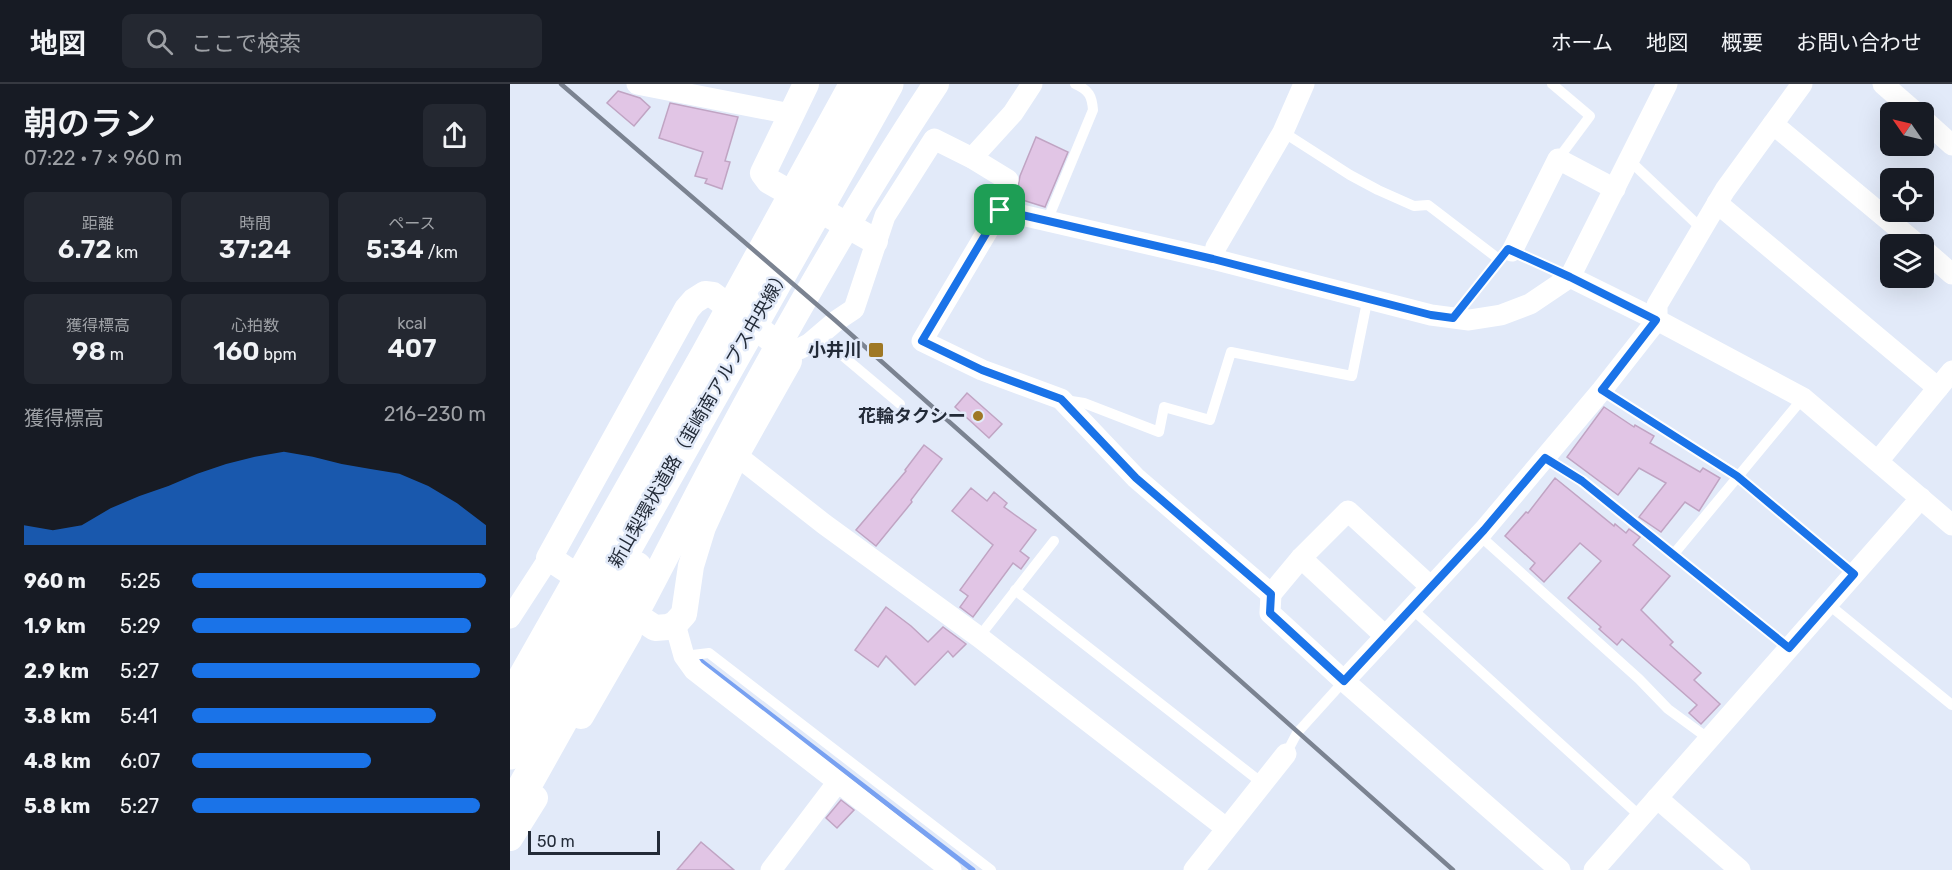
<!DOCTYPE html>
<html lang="ja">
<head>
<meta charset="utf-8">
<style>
  :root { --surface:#171b24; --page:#242831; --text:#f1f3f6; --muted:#9ea1a6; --line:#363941; --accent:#1a73e8 }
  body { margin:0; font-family:Rubik,"Noto Sans JP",sans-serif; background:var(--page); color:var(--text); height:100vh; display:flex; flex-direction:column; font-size:22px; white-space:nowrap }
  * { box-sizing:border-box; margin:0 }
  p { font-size:20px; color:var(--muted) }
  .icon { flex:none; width:33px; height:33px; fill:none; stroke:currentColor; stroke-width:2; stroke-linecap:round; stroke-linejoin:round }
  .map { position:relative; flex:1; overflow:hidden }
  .drawer { display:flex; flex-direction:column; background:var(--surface); width:510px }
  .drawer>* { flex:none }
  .needle { width:39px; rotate:304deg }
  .tools { position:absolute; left:1370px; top:18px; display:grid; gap:12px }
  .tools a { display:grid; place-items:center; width:54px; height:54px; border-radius:9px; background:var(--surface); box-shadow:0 6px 24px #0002; font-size:30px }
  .scale { position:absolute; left:18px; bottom:15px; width:132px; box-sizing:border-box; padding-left:6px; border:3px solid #232b38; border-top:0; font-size:16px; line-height:21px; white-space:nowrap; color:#232b38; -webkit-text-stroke:4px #e2eaf9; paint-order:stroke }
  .pin { position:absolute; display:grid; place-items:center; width:51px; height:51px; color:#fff; margin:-26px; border-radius:12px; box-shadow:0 3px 9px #0006 }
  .round { display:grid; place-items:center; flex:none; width:63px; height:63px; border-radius:9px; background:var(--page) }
  .summary { display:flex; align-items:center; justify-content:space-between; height:102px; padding:0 24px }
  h1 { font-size:33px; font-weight:600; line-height:45px }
  .stats { display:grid; grid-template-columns:repeat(3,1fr); gap:9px; height:102px; padding:6px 24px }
  .stats div { display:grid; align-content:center; border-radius:9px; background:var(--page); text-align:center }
  .stats b { font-size:26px; font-weight:600 }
  .stats small { font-size:16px; font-weight:400 }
  .stats p { font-size:16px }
  .chart { height:168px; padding:12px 24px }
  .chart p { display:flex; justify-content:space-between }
  .chart svg { width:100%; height:108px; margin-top:6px; fill:var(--accent); opacity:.7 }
  ul { padding:0 24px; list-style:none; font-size:20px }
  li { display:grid; grid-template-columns:96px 72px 1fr; align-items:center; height:45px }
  li i { height:15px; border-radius:8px; background:var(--accent) }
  header { display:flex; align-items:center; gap:36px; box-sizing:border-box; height:84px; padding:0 30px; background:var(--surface); border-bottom:2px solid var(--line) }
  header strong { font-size:28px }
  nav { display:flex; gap:33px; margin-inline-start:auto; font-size:21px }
  .search { width:420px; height:54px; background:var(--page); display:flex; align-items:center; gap:15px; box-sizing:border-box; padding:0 21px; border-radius:9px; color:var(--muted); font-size:22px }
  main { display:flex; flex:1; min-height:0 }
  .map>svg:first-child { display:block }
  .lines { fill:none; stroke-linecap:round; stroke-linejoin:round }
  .stream { stroke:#78a1f1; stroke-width:5 }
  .building { fill:#e1c5e5; stroke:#c0a4c3; stroke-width:1.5 }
  .service { stroke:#fff; stroke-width:10 }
  .minor { stroke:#fff; stroke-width:21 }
  .tertiary { stroke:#fff; stroke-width:26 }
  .motorway { stroke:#fff; stroke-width:33 }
  .rail { stroke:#7b8391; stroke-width:4.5 }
  .route-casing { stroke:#fff; stroke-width:12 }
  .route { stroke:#1a73e8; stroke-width:8 }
  .poi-dot { fill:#9f7825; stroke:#e2eaf9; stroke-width:2 }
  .labels { text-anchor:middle; stroke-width:5; stroke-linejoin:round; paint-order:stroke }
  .poi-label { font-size:18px; font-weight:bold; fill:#232b38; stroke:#e2eaf9; text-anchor:end }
  .street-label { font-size:18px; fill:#232b38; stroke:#e2eaf9 }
</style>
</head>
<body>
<header>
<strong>地図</strong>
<div class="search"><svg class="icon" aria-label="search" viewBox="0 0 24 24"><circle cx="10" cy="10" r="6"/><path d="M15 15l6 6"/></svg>ここで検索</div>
<nav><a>ホーム</a><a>地図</a><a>概要</a><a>お問い合わせ</a></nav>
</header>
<main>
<section class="drawer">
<div class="summary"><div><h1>朝のラン</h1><p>07:22 · 7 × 960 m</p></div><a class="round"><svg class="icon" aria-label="share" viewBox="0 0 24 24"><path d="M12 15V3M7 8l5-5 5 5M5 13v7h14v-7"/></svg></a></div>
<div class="stats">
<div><p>距離</p><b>6.72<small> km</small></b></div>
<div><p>時間</p><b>37:24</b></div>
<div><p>ペース</p><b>5:34<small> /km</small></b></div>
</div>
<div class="stats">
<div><p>獲得標高</p><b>98<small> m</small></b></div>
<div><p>心拍数</p><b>160<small> bpm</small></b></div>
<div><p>kcal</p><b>407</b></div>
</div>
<div class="chart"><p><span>獲得標高</span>216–230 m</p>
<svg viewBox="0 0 160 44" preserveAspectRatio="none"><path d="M0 44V36L10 38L20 36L30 29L40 24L50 20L60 15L70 11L80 8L90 6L100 8L110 11L120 13L130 15L140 20L150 27L160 36V44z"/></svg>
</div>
<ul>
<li><b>960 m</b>5:25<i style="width:100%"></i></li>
<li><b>1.9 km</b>5:29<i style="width:95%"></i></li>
<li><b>2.9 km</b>5:27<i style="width:98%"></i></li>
<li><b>3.8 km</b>5:41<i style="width:83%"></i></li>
<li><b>4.8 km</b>6:07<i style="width:61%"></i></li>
<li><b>5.8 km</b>5:27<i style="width:98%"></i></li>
</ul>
</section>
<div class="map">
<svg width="1442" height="786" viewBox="0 0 1442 786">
  <rect width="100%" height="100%" fill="#e2eaf9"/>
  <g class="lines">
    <polyline class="stream" points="191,577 463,786"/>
  </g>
  <g class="building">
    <polygon points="108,7 130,14 140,23 124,42 97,19"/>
    <polygon points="160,19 228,33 215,77 220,78 212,105 195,99 197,95 185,92 193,68 149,54"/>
    <polygon points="526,53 558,68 535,123 506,114 510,92"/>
    <polygon points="457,309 492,340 479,354 445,323"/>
    <polygon points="1094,323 1124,343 1125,341 1144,352 1140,359 1190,388 1193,384 1210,394 1189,427 1175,418 1151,448 1129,433 1156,399 1129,384 1108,411 1057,373"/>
    <polygon points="414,361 432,375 401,416 402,418 366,462 346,446 396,387 395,386"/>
    <polygon points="1045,394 1104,442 1105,440 1116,449 1119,445 1130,453 1123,461 1160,492 1131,526 1163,558 1160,561 1191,589 1184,596 1210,620 1191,640 1179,629 1187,621 1112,555 1107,561 1089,545 1091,543 1058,514 1091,477 1070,459 1034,498 1020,485 1025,479 995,452 1016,428 1018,429"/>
    <polygon points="461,404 477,417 484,408 497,419 494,423 526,446 510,467 519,474 511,485 503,479 463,533 450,523 458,512 450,506 483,461 442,427"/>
    <polygon points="376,523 401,542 418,558 433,543 456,560 443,573 438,567 405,601 376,572 368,583 345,566"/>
    <polygon points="331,716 344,726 327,744 316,734"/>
    <polygon points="191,758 224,786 167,786"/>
  </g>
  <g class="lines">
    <g class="service">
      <polyline points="1042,0 1080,32 1048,75"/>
      <polyline points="773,48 840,91 868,106 904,122 918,121 990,176 998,166 1060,193"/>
      <polyline points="1119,76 1192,145"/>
      <path d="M537 137 583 26C582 12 579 6 565 0"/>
      <polyline points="943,234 990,176"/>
      <polyline points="309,252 390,320"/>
      <polyline points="1092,306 1227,391 1344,490"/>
      <polyline points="555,316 574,319 649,348 654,323 700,336 721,268 842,292 858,213"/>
      <polyline points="1035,374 1072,397 1279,564"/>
      <polyline points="969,451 1129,595 1158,625 1199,655"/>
      <polyline points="1163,471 1293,314"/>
      <polyline points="505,506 752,699"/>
      <polyline points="1318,520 1442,621"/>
      <polyline points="901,524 1131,733"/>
      <polyline points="469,553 544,457"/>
      <polyline points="174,572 199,569 481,786"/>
      <polyline points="776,670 787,649 834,597"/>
    </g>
    <g class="minor">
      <polyline points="127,0 281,30"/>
      <polyline points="1373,0 1405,28"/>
      <polyline points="1413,35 1442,61"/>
      <polyline points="1263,40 1407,160"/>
      <polyline points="462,74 503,29 522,0"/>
      <polyline points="1207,119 1428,304"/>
      <polyline points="490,126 412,257 472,286 551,315 626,394 761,510 760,529 834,597 1050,786"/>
      <polyline points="1413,165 1442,190"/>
      <polyline points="1002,167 1048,75 1105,105"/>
      <polyline points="703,175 706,163 773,48 794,0"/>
      <polyline points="1060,193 1147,236 1293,314 1442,441"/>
      <polyline points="277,267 289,265 299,260 326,237 344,225 375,132 424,55 462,74 498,96 490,126 703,175 921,231 959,236 991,231 1020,220 1060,193 1157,0"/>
      <polyline points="226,371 314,440 469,553 716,744"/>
      <polyline points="1368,377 1442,287"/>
      <polyline points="791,474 875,552"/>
      <polyline points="761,510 791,474 838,427 921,503"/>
      <polyline points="0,534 39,474"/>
      <polyline points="165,540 174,572 184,586 441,786"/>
      <polyline points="834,597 974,446 1092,306 1147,236 1147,221 1215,106 1292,0"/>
      <polyline points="1147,714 1230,786"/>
      <polyline points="261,786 327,699"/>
      <polyline points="684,786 776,670"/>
      <polyline points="1084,786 1411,414"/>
    </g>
    <g class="tertiary">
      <polyline points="296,0 253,89 259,97 365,157"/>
      <polygon points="195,210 203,211 277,267 279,277 226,371 193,443 181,482 174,530 165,540 158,543 145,544 39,474 177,225 184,217"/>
      <path d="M71 632 119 549 125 531C153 479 179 426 207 374 275 246 346 120 426 0"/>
      <polyline points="0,754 25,714"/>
    </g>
    <g class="motorway">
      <polyline points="0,619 196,273 346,0"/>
      <polyline points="0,669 377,0"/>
      <polyline points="0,728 70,603 126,484"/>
    </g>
    <polyline class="rail" points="51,0 326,237 943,786"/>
  </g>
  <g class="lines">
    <g class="route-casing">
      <polygon id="route" points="490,126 703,175 921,231 943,234 998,165 1060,193 1146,236 1092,306 1227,392 1344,490 1279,564 1072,397 1035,374 974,446 834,597 760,529 761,510 626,394 551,315 472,286 412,257"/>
    </g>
    <use href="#route" class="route"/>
  </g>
  <g class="poi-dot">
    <rect x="358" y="258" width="16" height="16" rx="3"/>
    <circle cx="468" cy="332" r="6"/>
  </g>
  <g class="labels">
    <g class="poi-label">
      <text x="352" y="272">小井川</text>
      <text x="456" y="338">花輪タクシー</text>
    </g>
    <g class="street-label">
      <text transform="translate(189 334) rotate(-60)" y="6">新山梨環状道路（韮崎南アルプス中央線）</text>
    </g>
  </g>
</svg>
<div class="tools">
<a><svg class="needle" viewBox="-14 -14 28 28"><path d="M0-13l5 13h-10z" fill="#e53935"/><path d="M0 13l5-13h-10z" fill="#9ea1a6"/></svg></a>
<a><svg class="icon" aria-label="locate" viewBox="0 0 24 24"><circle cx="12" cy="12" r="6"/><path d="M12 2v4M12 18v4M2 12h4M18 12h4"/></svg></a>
<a><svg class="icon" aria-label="layers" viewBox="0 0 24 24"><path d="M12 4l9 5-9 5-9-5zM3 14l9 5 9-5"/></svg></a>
</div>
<div class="scale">50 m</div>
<div class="pin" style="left:490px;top:126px;background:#1e9e55"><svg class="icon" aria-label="arrive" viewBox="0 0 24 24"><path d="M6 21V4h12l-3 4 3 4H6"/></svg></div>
</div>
</main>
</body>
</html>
